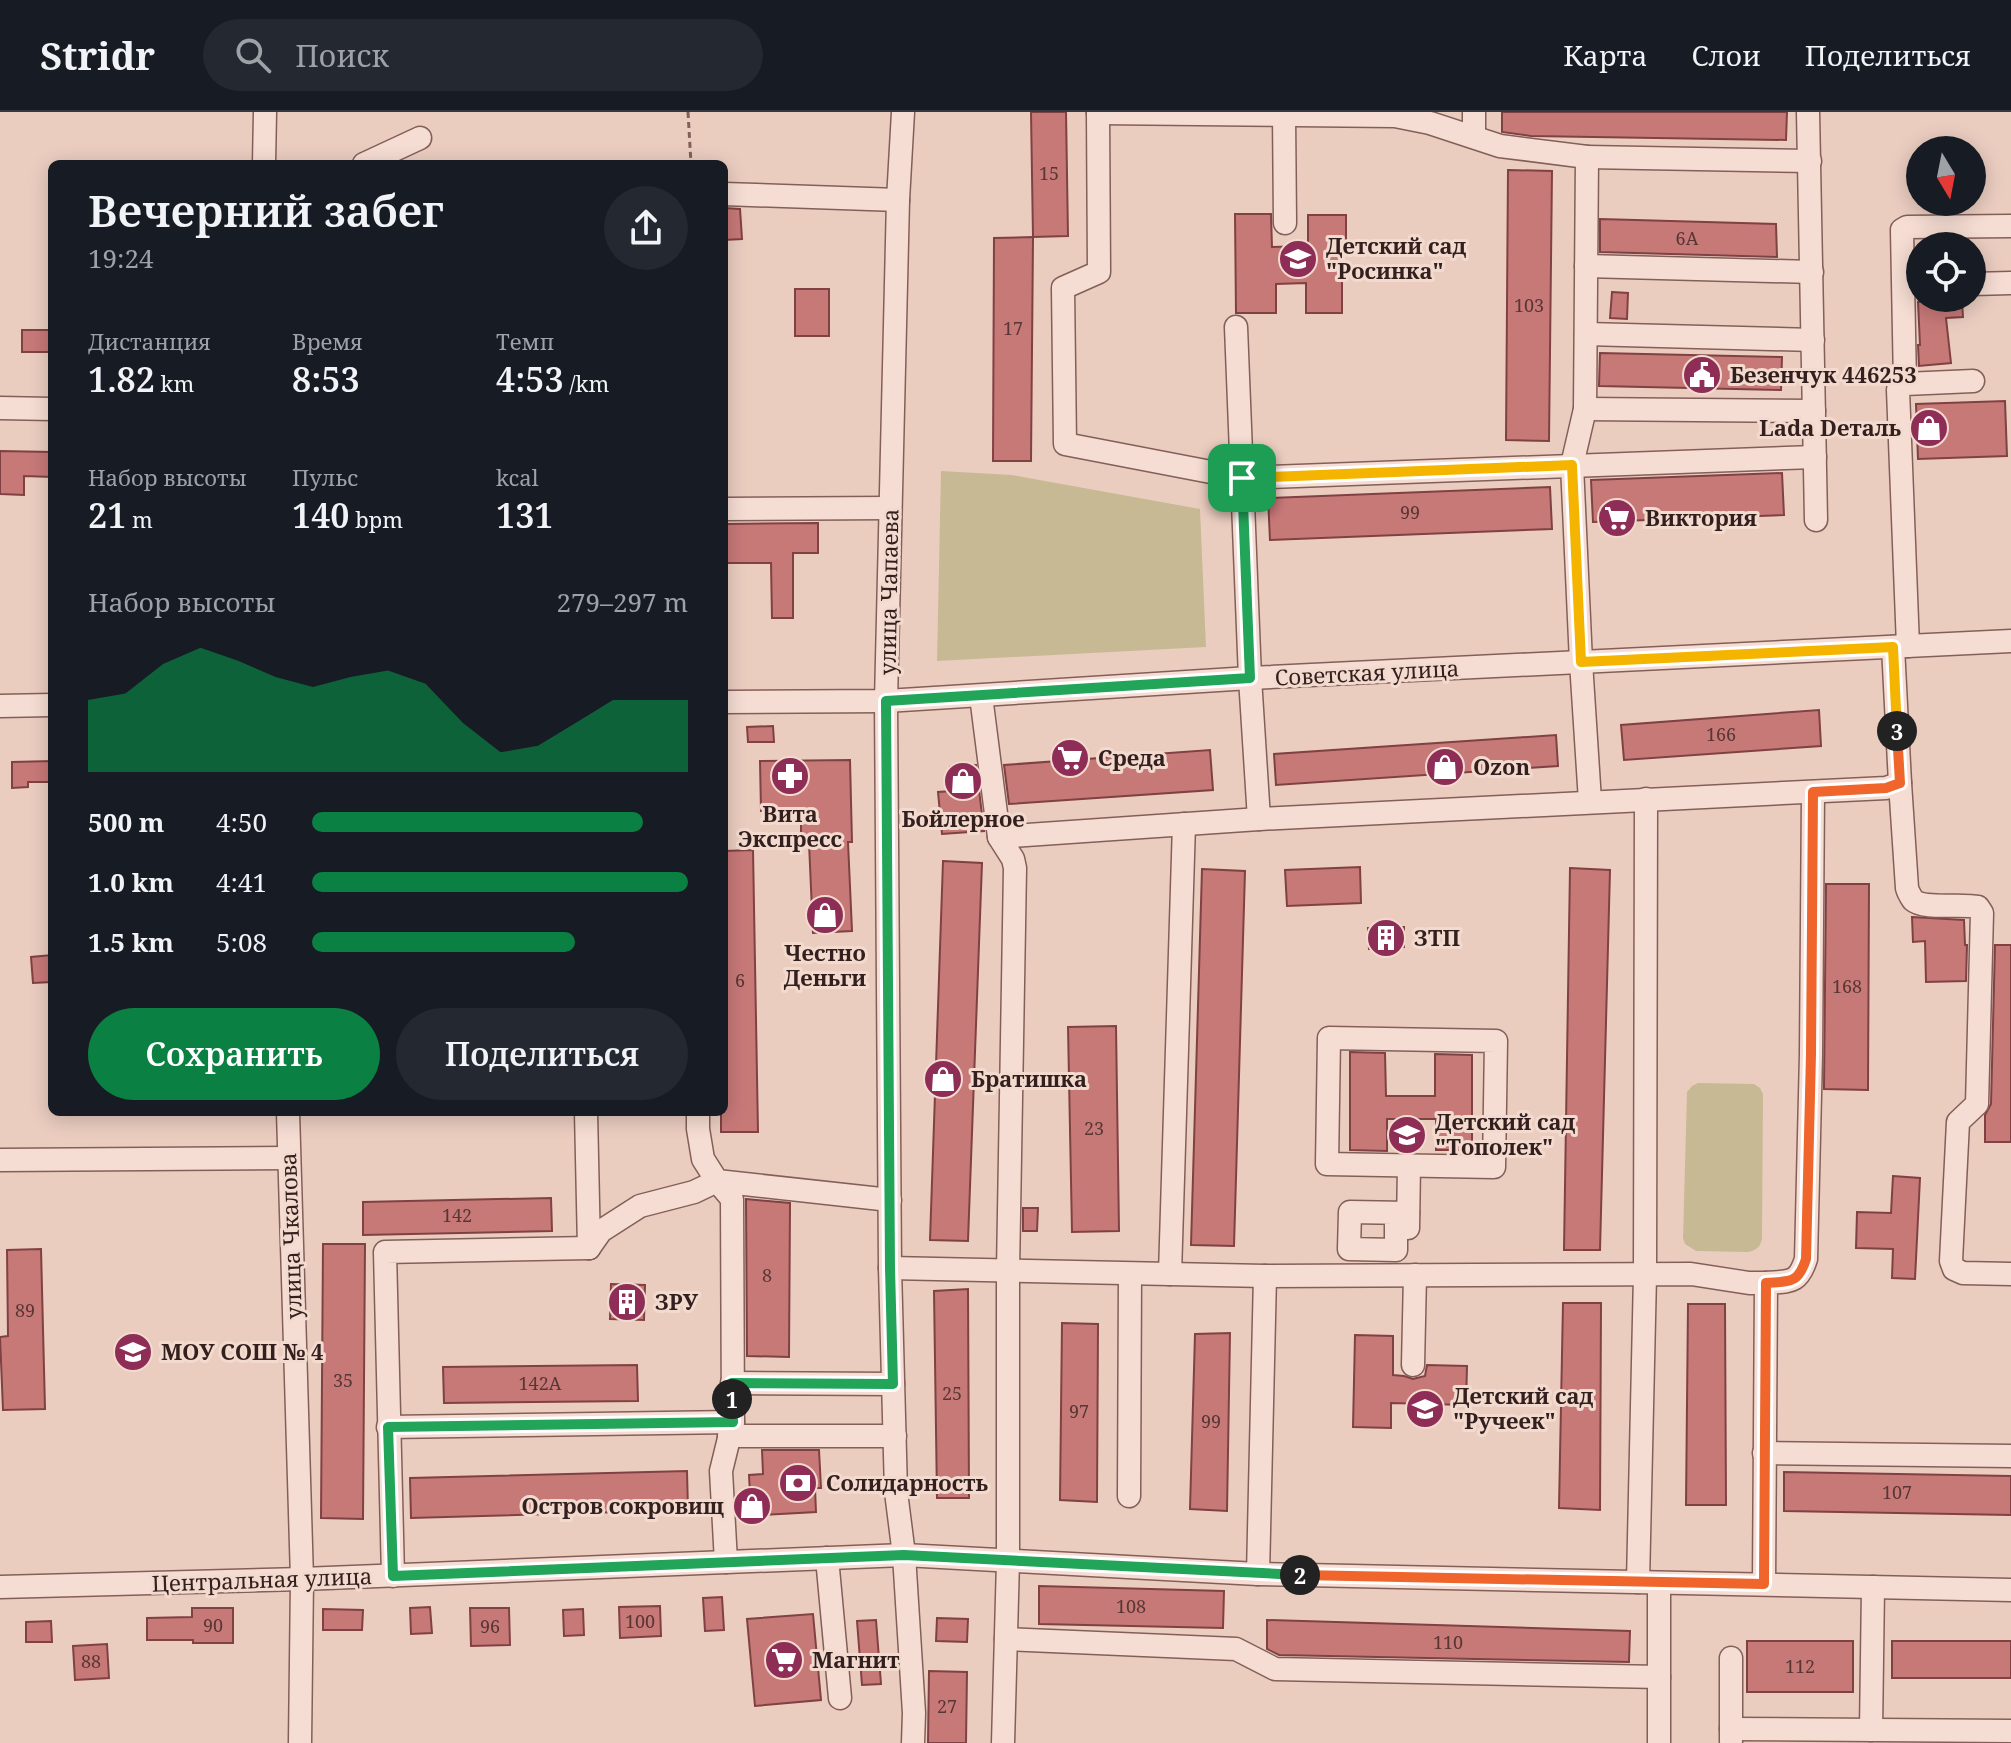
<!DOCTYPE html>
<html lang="ru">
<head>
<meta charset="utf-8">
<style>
  :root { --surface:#171b24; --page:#242831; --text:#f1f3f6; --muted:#9ea1a6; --line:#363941; --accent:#0b8043 }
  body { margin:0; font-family:"Noto Serif",serif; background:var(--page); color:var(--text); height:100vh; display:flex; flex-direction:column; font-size:30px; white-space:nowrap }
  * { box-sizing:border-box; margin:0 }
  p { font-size:26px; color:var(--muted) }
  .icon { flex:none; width:44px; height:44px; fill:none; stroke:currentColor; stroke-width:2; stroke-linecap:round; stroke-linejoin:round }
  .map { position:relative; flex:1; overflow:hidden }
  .drawer { position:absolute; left:48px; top:48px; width:680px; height:956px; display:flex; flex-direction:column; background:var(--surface); border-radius:12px; box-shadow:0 4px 20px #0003 }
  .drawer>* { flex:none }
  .needle { width:52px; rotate:170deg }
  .buttons { position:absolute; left:1906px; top:24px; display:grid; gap:16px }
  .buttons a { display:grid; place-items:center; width:80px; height:80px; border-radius:50%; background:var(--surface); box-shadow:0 4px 20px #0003; font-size:40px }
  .pin { position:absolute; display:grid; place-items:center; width:68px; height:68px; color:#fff; margin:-34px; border-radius:16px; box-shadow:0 4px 12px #0006 }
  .km { position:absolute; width:40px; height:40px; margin:-20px; border-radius:50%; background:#222; color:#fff; font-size:22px; line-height:40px; text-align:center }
  .round { display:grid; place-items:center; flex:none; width:84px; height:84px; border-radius:42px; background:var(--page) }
  .overview { display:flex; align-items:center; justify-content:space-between; height:136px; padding:0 40px }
  h1 { font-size:44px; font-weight:600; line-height:60px }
  .figures { display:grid; grid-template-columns:repeat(3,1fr); gap:12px; height:136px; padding:8px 40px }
  .figures div { display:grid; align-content:center }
  .figures b { font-size:34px; font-weight:600 }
  .figures small { font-size:22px; font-weight:400 }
  .figures p { font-size:22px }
  .chart { height:224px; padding:16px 40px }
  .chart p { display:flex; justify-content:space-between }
  .chart svg { width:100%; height:144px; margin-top:8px; fill:var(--accent); opacity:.7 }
  .cta { display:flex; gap:16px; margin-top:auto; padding:16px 40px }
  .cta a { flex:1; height:92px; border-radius:48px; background:var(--accent); color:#fff; font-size:32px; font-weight:600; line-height:92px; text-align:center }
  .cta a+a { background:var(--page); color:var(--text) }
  ul { padding:0 40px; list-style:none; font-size:26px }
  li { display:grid; grid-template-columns:128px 96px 1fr; align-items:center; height:60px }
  li i { height:20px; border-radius:10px; background:var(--accent) }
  header { display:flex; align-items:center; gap:48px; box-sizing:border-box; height:112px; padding:0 40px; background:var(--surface); border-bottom:2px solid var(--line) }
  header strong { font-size:38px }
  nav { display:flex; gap:44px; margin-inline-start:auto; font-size:28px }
  .search { width:560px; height:72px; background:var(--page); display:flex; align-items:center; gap:20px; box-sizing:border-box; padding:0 28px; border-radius:44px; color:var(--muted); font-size:30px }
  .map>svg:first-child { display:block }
  .green { fill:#c8b995 }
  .building { fill:#c77978; stroke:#804142; stroke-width:2 }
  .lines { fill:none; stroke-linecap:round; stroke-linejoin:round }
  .minor-casing { stroke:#835f59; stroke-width:25 }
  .path { stroke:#835f59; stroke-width:3; stroke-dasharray:6 4; stroke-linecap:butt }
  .minor { stroke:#f6ddd3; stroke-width:22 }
  .split-1-casing { stroke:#fff; stroke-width:16 }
  .split-2-casing { stroke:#fff; stroke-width:16 }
  .split-3-casing { stroke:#fff; stroke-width:16 }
  .split-4-casing { stroke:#fff; stroke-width:16 }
  .split-1 { stroke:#22a559; stroke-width:10 }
  .split-2 { stroke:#22a559; stroke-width:10 }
  .split-3 { stroke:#f0652b; stroke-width:10 }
  .split-4 { stroke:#f5b400; stroke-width:10 }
  .labels { text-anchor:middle; stroke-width:6; stroke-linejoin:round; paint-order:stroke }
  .number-label { font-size:18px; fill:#583634 }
  .poi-label { font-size:22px; font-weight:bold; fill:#331f1d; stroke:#f3dacf; text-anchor:start }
  .street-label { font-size:22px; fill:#331f1d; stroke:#f3dacf }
</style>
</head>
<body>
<header>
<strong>Stridr</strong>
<div class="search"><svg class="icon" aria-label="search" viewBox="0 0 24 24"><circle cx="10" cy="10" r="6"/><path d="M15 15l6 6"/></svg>Поиск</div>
<nav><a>Карта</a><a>Слои</a><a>Поделиться</a></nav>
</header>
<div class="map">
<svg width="2011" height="1631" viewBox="0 0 2011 1631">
  <rect width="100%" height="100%" fill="#ebcdc0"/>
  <g class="green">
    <polygon points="941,359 1012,363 1200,397 1206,535 937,549"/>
    <path d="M1698 971 1754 972 1760 976 1763 982 1762 1127C1760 1135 1757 1138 1748 1140L1696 1139 1685 1132 1683 1126 1687 980 1692 974Z"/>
  </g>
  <g class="building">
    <polygon points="1031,0 1066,0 1068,124 1033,125"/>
    <polygon points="1502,0 1787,0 1786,28 1531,24 1502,20"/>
    <polygon points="1508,58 1552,59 1549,329 1506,328"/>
    <polygon points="724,96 740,97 742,127 724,128"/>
    <polygon points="1235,102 1271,102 1272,135 1308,134 1308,103 1346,103 1346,142 1342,142 1342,201 1306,201 1306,171 1276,172 1276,201 1236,201"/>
    <polygon points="1600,107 1776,112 1777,145 1600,140"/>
    <polygon points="1033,125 1031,349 993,349 994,126"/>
    <rect x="795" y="177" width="34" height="47"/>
    <polygon points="1612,180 1628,181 1627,207 1610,206"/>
    <polygon points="1962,188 1963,205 1946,206 1951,251 1919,254 1918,233 1920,233 1918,190"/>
    <rect x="22" y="218" width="30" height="22"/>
    <polygon points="1600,241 1782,245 1781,278 1599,274"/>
    <polygon points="2005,289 2007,344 1918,347 1916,292"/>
    <polygon points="0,339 52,340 52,365 24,364 24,383 0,382"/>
    <polygon points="1782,361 1784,403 1593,410 1591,368"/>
    <polygon points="1550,375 1552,417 1270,428 1268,386"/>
    <polygon points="818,411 818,441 793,441 793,506 772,506 771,451 724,451 724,412"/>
    <polygon points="1819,598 1821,634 1624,648 1621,613"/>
    <polygon points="773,614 774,630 748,630 747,615"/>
    <polygon points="1556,623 1558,654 1276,673 1274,642"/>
    <polygon points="1210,638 1213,678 1009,692 1004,653"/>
    <polygon points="850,648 852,730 848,730 852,819 813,821 809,731 801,731 801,698 761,699 760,649"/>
    <polygon points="52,649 52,670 28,670 28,675 12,676 12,650"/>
    <polygon points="976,653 984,719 942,722 938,680 952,679 950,655"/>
    <polygon points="753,738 758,1020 721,1020 721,1000 724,1000 724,739"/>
    <polygon points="943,749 982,751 968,1129 930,1128"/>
    <polygon points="1360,755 1361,791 1287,794 1285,758"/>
    <polygon points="1570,756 1610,758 1600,1138 1564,1138"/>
    <polygon points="1202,757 1245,759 1234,1134 1191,1133"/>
    <polygon points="1826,772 1869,772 1868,978 1824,977"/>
    <polygon points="1912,805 1964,808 1965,833 1967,833 1966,869 1926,870 1925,829 1913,830"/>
    <polygon points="1404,815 1404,835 1369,837 1368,816"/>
    <polygon points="1995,833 2011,833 2011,1030 1985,1030 1985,1003 1991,992"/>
    <polygon points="52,843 52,870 33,871 31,845"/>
    <polygon points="1116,914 1119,1119 1072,1120 1068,915"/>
    <polygon points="1350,940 1385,941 1386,984 1435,984 1435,942 1472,943 1472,1038 1436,1038 1436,1007 1387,1007 1387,1039 1350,1038"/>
    <polygon points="1893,1064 1920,1066 1915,1167 1892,1166 1893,1137 1856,1136 1857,1100 1891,1101"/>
    <polygon points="551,1086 552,1119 363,1123 363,1090"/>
    <polygon points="746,1087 790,1091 789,1245 747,1244"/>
    <polygon points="1023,1096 1038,1096 1037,1119 1023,1119"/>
    <polygon points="323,1132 365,1132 363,1407 321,1406"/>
    <polygon points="41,1137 45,1297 3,1298 0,1225 8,1224 7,1138"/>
    <polygon points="611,1172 645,1173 644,1208 610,1207"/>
    <polygon points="968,1177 969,1386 937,1386 934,1179"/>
    <polygon points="1563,1191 1601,1191 1600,1398 1559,1396"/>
    <polygon points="1688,1192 1725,1192 1726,1393 1686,1393"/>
    <polygon points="1062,1211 1098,1212 1097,1390 1060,1388"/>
    <polygon points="1230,1221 1227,1399 1190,1397 1195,1222"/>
    <polygon points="1355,1223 1393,1224 1393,1263 1404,1264 1413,1267 1425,1264 1427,1253 1467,1254 1466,1293 1391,1291 1391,1316 1353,1315"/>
    <polygon points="637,1253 638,1289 444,1291 443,1255"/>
    <polygon points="762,1338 819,1338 821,1376 815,1376 816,1400 741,1404 740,1383 750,1382 749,1363 763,1362"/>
    <polygon points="687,1359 688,1398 411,1406 410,1366"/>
    <polygon points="1784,1360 2011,1364 2011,1403 1784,1399"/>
    <polygon points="1039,1474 1224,1479 1223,1516 1039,1512"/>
    <polygon points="722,1485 724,1518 705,1519 703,1486"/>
    <polygon points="660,1494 661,1524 620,1526 619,1495"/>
    <polygon points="430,1495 432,1521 411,1522 410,1496"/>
    <polygon points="192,1496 233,1496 233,1531 193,1531 193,1528 147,1528 147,1506 192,1505"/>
    <polygon points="470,1496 509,1496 510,1533 471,1534"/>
    <polygon points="323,1497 363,1498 362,1518 323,1518"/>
    <polygon points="583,1497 584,1523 564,1524 563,1498"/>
    <polygon points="813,1502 821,1588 755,1594 747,1507"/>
    <polygon points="937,1506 968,1507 967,1530 936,1529"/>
    <polygon points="876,1508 881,1572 862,1573 857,1509"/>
    <polygon points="1267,1508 1630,1519 1629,1550 1279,1543 1267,1537"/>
    <polygon points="51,1509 52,1530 26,1530 26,1510"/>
    <rect x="1747" y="1529" width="106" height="51"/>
    <rect x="1892" y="1529" width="119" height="37"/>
    <polygon points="107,1532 109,1566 75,1568 73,1534"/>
    <polygon points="929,1559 967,1560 966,1631 928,1631"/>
  </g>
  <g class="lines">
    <g class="minor-casing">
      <g id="minor">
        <polyline points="903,0 898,88 886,589 890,1156 896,1380 904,1443 914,1601 913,1631"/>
        <polyline points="1098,0 1099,160 1063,176 1065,332 1242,366 1236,215"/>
        <polyline points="1808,0 1816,408"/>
        <polyline points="1098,1 1395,4 1430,11 1500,34 1587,45 1585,297 1572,353 1581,550 1590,689"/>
        <polyline points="1284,3 1285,111"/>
        <polyline points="1474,25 1474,0"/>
        <polyline points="1587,45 1810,49"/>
        <polyline points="264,52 265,0"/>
        <polyline points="364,52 420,26"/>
        <polyline points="724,82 898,88"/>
        <polyline points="1586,154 1812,160"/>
        <polyline points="1972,172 2011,171"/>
        <polyline points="1586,222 1813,228"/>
        <polyline points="1905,272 1902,118 1907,115 2011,114"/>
        <polyline points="0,296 52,297"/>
        <polyline points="1585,297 1814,299"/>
        <polyline points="724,397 890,396"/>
        <polyline points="1908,534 1898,278 1899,274 1905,272 1973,269"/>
        <polyline points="981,584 999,725 1259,707 1886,676 1900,671 1893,535"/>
        <polyline points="724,590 886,589 1250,566 2011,529"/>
        <polyline points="0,594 52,593"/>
        <path d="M1900 671 1907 776C1908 780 1911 785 1913 788 1924 798 1962 791 1978 795L1982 801 1977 992 1958 1010 1951 1149 1954 1157 1963 1161 2011 1162"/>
        <polyline points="1259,707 1250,566 1242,366 1815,345"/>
        <polyline points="999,725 1013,747 1015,756 1008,1159 1008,1449 1003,1631"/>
        <polygon points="1329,926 1496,929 1494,1055 1327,1052"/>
        <polyline points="288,1000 302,1467 300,1631"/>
        <polyline points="586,1000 589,1136"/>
        <polyline points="698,1000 698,1017 703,1047 717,1069 890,1088"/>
        <polyline points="0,1048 288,1046"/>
        <polyline points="1396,1101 1396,1138 1349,1137 1350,1100 1408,1101"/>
        <polyline points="1408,1116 1409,1053"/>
        <polyline points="589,1136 601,1119 640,1094 694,1080 717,1069 732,1087 733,1310 721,1359 726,1450"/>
        <polyline points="890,1156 1265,1164 1691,1162 1749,1171 1766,1171"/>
        <polyline points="1170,1162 1184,712"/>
        <polyline points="1413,1253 1415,1163"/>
        <polyline points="732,1271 893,1272"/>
        <polyline points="388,1315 733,1310"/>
        <polyline points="729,1324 895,1324"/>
        <polyline points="1764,1341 2011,1344"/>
        <polyline points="1129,1384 1130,1162"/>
        <polyline points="827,1446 840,1586"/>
        <polyline points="1258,1462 1265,1164"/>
        <polyline points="393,1464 385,1140 589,1136"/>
        <polyline points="1638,1470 1645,1163 1646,687"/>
        <path d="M1764 1472 1766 1171C1790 1169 1798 1172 1806 1147L1811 942 1813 680"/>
        <polyline points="0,1475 302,1467 904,1443 1258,1462 2011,1478"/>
        <polyline points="1006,1527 1236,1537 1275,1557 1659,1565"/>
        <polyline points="1731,1546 1731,1629"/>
        <polyline points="1731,1617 2011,1619"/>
        <polyline points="1871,1618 1873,1475"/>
        <polyline points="1659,1631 1659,1471"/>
      </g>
    </g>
    <polyline class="path" points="688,0 691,52"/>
    <use href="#minor" class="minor"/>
  </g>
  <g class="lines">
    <g class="split-1-casing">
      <polyline id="split-1" points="732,1287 732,1271 893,1272 890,1156 886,589 1250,566 1242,366"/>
    </g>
    <g class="split-2-casing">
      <polyline id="split-2" points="732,1287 733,1310 388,1315 393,1464 904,1443 1300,1463"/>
    </g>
    <g class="split-3-casing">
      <path id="split-3" d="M1300 1463 1764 1472 1766 1171C1790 1169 1798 1172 1806 1147L1811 942 1813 680 1886 676 1900 671 1897 619"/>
    </g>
    <g class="split-4-casing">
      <polyline id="split-4" points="1242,366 1572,353 1581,550 1893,535 1897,619"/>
    </g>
    <use href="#split-1" class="split-1"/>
    <use href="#split-2" class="split-2"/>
    <use href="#split-3" class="split-3"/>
    <use href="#split-4" class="split-4"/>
  </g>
  <defs>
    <g id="school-disc" transform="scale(2)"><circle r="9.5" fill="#8e2d55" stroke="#f3dacf"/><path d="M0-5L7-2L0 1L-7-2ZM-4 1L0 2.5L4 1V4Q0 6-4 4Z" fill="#fff"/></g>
    <g id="civic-disc" transform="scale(2)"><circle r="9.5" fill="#8e2d55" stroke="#f3dacf"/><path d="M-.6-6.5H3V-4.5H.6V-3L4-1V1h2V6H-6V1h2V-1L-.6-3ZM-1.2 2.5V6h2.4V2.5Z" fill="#fff"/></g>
    <g id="shop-disc" transform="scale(2)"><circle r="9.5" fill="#8e2d55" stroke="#f3dacf"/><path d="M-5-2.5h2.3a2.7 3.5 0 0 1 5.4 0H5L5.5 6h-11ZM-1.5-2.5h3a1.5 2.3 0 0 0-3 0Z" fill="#fff"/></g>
    <g id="supermarket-disc" transform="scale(2)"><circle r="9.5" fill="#8e2d55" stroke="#f3dacf"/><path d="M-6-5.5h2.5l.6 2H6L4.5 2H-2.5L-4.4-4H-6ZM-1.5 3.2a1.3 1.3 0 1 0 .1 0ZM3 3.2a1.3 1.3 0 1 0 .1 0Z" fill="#fff"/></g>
    <g id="pharmacy-disc" transform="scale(2)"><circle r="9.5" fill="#8e2d55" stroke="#f3dacf"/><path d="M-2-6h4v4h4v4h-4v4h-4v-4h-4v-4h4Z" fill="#fff"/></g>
    <g id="building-disc" transform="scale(2)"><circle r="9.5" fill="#8e2d55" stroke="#f3dacf"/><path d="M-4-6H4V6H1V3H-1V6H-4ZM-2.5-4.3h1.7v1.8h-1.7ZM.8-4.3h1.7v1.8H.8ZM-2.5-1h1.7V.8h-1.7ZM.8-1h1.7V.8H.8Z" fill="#fff"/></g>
    <g id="bank-disc" transform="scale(2)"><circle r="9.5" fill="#8e2d55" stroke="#f3dacf"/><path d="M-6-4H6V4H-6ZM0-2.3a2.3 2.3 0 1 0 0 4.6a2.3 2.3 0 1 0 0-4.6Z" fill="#fff"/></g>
  </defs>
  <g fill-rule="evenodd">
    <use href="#school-disc" x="1298" y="147"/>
    <use href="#civic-disc" x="1702" y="263"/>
    <use href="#shop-disc" x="1929" y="316"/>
    <use href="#supermarket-disc" x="1617" y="406"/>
    <use href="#supermarket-disc" x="1070" y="646"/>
    <use href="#shop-disc" x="1445" y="655"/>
    <use href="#pharmacy-disc" x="790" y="664"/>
    <use href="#shop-disc" x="963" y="669"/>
    <use href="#shop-disc" x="825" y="803"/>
    <use href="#building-disc" x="1386" y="826"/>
    <use href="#shop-disc" x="943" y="967"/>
    <use href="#school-disc" x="1407" y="1023"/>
    <use href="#building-disc" x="627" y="1190"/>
    <use href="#school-disc" x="133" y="1240"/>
    <use href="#school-disc" x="1425" y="1297"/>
    <use href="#bank-disc" x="798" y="1371"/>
    <use href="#shop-disc" x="752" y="1394"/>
    <use href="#supermarket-disc" x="784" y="1548"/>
  </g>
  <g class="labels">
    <g class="number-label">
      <text x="1049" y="68">15</text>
      <text x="1687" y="133">6А</text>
      <text x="1529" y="200">103</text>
      <text x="1013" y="223">17</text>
      <text x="1410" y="407">99</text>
      <text x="1721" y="629">166</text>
      <text x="740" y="875">6</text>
      <text x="1847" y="881">168</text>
      <text x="1094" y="1023">23</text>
      <text x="457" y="1110">142</text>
      <text x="767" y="1170">8</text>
      <text x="25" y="1205">89</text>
      <text x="343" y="1275">35</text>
      <text x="540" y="1278">142А</text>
      <text x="952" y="1288">25</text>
      <text x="1079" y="1306">97</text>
      <text x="1211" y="1316">99</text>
      <text x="1897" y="1387">107</text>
      <text x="1131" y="1501">108</text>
      <text x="640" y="1516">100</text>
      <text x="213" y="1520">90</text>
      <text x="490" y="1521">96</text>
      <text x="1448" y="1537">110</text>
      <text x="91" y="1556">88</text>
      <text x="1800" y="1561">112</text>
      <text x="947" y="1601">27</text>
    </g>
    <g class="poi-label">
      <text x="1326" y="142">Детский сад<tspan x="1326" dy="25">"Росинка"</tspan></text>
      <text x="1730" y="271">Безенчук 446253</text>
      <text x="1901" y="324" text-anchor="end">Lada Dеталь</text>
      <text x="1645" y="414">Виктория</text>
      <text x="1098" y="654">Среда</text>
      <text x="1473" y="663">Ozon</text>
      <text x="790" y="710" text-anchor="middle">Вита<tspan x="790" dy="25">Экспресс</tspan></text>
      <text x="963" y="715" text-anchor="middle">Бойлерное</text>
      <text x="1414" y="834">ЗТП</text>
      <text x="825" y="849" text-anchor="middle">Честно<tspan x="825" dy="25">Деньги</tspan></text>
      <text x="971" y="975">Братишка</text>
      <text x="1435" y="1018">Детский сад<tspan x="1435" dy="25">"Тополек"</tspan></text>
      <text x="655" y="1198">ЗРУ</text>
      <text x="161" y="1248">МОУ СОШ № 4</text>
      <text x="1453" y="1292">Детский сад<tspan x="1453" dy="25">"Ручеек"</tspan></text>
      <text x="826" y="1379">Солидарность</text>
      <text x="724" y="1402" text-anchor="end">Остров сокровищ</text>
      <text x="812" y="1556">Магнит</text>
    </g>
    <g class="street-label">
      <text transform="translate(889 480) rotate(-89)" y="8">улица Чапаева</text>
      <text transform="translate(1367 561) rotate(-3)" y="8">Советская улица</text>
      <text transform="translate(291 1124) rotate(-92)" y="8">улица Чкалова</text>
      <text transform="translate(262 1468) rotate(-2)" y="8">Центральная улица</text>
    </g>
  </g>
</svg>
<div class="buttons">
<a><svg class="needle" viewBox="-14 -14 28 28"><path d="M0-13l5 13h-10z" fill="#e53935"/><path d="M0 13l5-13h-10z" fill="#9ea1a6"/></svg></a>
<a><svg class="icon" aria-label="locate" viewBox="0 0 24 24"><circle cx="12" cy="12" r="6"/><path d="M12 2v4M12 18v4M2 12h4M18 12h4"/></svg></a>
</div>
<div class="pin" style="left:1242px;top:366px;background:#1e9e55"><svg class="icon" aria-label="arrive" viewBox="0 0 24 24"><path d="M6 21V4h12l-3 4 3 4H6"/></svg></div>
<b class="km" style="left:732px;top:1287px">1</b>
<b class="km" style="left:1300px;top:1463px">2</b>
<b class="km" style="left:1897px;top:619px">3</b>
<section class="drawer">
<div class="overview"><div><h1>Вечерний забег</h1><p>19:24</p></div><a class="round"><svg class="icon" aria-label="share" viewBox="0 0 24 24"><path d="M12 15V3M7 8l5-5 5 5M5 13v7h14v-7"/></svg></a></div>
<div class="figures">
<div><p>Дистанция</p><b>1.82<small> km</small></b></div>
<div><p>Время</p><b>8:53</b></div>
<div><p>Темп</p><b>4:53<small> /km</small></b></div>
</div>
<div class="figures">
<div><p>Набор высоты</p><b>21<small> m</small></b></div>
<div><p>Пульс</p><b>140<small> bpm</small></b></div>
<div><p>kcal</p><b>131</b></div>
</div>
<div class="chart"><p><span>Набор высоты</span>279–297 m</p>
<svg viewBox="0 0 160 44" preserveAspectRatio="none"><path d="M0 44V22L10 20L20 11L30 6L40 10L50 15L60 18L70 15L80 13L90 17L100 29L110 38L120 36L130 29L140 22L150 22L160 22V44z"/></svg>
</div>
<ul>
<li><b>500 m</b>4:50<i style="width:88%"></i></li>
<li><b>1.0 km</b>4:41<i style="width:100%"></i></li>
<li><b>1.5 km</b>5:08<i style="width:70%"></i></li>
</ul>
<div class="cta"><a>Сохранить</a><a>Поделиться</a></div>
</section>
</div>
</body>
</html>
